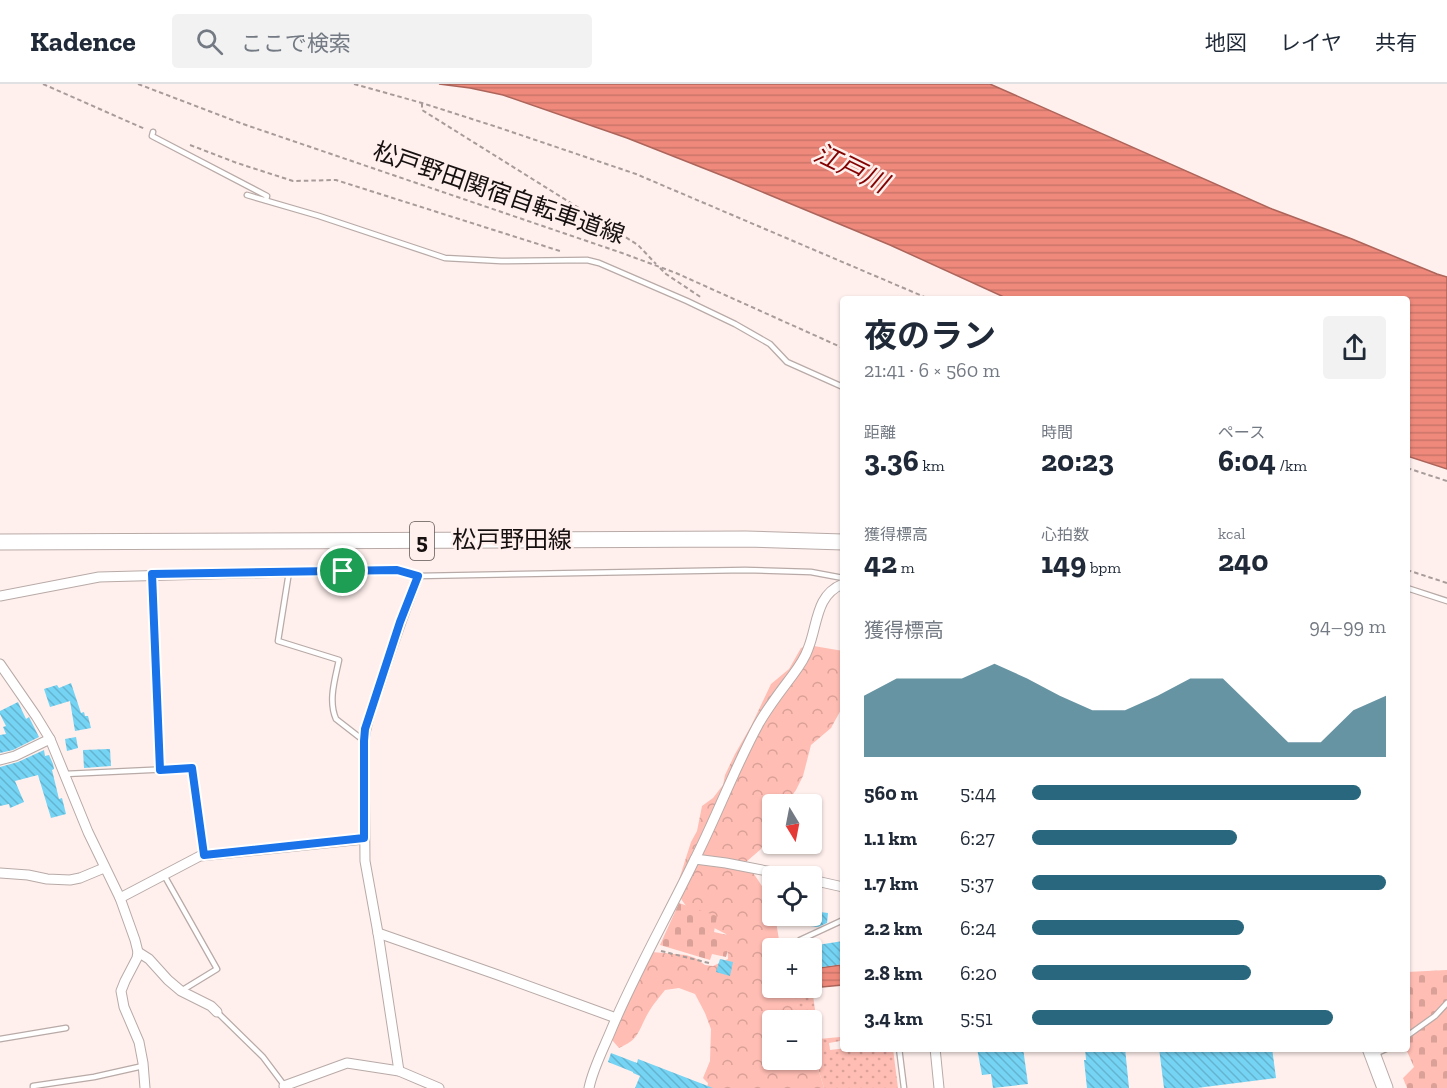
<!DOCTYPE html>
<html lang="ja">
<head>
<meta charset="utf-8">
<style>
  :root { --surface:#fff; --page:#f2f2f3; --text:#1f2937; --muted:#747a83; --line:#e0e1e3; --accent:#28677d }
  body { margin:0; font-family:"Zilla Slab","Noto Sans JP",serif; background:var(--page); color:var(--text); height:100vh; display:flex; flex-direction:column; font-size:22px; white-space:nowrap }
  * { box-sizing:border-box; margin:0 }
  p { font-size:20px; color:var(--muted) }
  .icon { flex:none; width:33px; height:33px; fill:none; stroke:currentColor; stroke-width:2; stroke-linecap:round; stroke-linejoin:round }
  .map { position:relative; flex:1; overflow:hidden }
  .side { position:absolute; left:840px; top:212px; width:570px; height:756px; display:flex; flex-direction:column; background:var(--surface); border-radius:6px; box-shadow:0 2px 4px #0004 }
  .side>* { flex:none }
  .needle { width:39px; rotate:170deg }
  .tools { position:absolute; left:762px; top:710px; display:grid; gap:12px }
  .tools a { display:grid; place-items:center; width:60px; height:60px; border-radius:6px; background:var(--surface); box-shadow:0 2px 4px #0004; font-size:30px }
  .pin { position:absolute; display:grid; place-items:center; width:51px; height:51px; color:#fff; margin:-26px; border:3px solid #fff; border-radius:50%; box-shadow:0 2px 6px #0007 }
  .round { display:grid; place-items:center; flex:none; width:63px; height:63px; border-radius:6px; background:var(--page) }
  .overview { display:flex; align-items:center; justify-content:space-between; height:102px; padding:0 24px }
  h1 { font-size:33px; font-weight:700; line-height:45px }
  .stats { display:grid; grid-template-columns:repeat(3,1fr); gap:9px; height:102px; padding:6px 24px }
  .stats div { display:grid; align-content:center }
  .stats b { font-size:30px; font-weight:700 }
  .stats small { font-size:16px; font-weight:400 }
  .stats p { font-size:16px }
  .chart { height:168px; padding:12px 24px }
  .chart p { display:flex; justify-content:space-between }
  .chart svg { width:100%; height:108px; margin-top:6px; fill:var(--accent); opacity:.7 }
  ul { padding:0 24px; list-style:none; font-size:20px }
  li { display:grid; grid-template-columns:96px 72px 1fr; align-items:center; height:45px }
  li i { height:15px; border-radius:8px; background:var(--accent) }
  header { display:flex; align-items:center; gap:36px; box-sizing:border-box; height:84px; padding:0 30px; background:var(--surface); border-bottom:2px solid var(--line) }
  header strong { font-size:28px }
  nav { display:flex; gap:33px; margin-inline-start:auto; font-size:21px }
  .search { width:420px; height:54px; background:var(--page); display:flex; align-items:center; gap:15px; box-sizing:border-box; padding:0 21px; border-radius:6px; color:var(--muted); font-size:22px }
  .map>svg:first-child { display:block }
  .grass { fill:url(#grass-dots) }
  .forest { fill:url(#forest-crowns) }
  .cemetery { fill:url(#cemetery-stones) }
  .water { fill:url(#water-rules); stroke:#ad655b; stroke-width:1.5 }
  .building { fill:url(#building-back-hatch) }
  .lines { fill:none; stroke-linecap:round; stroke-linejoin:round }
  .lane-casing { stroke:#b8aaa7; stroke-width:7 }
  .street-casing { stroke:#b8aaa7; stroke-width:11 }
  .primary-casing { stroke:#b8aaa7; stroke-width:17 }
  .path { stroke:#a79c9a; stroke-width:2; stroke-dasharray:4.5 3; stroke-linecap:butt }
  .lane { stroke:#fff; stroke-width:4.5 }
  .street { stroke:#fff; stroke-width:9 }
  .primary { stroke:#fff; stroke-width:15 }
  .route-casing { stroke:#fff; stroke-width:12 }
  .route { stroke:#1a73e8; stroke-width:8 }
  .labels { text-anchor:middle; stroke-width:5; stroke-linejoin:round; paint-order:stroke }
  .shield { fill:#fff0ed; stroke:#5c5452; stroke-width:1.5 }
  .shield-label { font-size:22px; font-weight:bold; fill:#161110 }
  .street-label { font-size:24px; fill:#161110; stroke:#fff0ed }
  .water-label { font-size:26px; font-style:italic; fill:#830302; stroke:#fff0ed }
</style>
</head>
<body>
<header>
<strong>Kadence</strong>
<div class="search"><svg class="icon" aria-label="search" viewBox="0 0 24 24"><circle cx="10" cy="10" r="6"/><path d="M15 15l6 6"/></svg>ここで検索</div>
<nav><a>地図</a><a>レイヤ</a><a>共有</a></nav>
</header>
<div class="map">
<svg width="1447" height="1004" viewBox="0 0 1447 1004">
  <defs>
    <pattern id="grass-dots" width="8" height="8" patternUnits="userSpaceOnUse" patternTransform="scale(1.5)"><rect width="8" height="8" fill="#ffbdb3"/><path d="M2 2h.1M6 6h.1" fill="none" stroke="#daa199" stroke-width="1.8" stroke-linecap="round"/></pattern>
    <pattern id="forest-crowns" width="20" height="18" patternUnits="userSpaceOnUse" patternTransform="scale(1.5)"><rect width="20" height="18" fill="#ffbdb3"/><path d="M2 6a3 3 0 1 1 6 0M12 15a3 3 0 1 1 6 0" fill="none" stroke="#daa199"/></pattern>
    <pattern id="cemetery-stones" width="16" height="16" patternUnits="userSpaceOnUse" patternTransform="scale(1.5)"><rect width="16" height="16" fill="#ffbdb3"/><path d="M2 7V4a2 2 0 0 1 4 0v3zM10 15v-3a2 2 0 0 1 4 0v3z" fill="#daa199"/></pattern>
    <pattern id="water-rules" width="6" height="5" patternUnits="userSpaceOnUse" patternTransform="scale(1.5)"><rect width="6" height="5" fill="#ee897b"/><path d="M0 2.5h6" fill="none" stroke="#cb7569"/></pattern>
    <pattern id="building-back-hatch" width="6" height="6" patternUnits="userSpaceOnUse" patternTransform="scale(1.5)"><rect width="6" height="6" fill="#75d3f4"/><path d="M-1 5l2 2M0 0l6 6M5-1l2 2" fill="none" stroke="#64b4d0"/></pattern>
  </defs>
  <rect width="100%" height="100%" fill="#fff0ed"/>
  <polygon class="grass" points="813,911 819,955 840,953 840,957 829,959 830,966 847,964 893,965 898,1004 824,1004 812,964 812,936 800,936 796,914"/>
  <path class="forest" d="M808 561 843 567V622L831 644 811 661 803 692 796 706 786 720H772V739L761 765 746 778C756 794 772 812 772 831H775L779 856 784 864H772V903H792L797 917 800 936H772V975H812V964L824 1004H707L708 999 703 994 710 977 711 945 705 929 695 910 679 904 665 906C658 915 650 924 645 935 637 951 637 956 619 964L612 956 613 945 634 907 652 868 686 871 695 874 705 881 713 882 728 875 727 858 728 854 726 850C705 840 685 827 676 805L691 758 697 747 702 722 713 714 723 701 725 691 735 670 751 642 771 600 789 585 801 564Z"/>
  <g class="cemetery">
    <polygon points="679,819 717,832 714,848 732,852 726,873 712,870 710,876 660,861"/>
    <polygon points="1447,886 1447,1004 1407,1004 1403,994 1414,983 1406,965 1407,888"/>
  </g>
  <g class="water">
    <polygon points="439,0 990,0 1272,125 1352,155 1437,190 1447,193 1447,385 1407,372 1407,214 1006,214 890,161 731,95 627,54 503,11 470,4"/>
    <polygon points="840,881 842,901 822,903 819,884"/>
  </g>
  <g class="building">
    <polygon points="71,599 81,629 84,628 85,632 88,632 91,644 75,647 70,617 50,623 44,605 57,601 59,604"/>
    <polygon points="18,618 26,635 29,633 39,653 13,666 0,669 0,651 6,650 3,643 6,642 0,630 0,627"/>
    <polygon points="76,653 78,664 67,667 65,655"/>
    <polygon points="110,665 111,682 84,684 83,666"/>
    <polygon points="44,666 45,672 49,671 53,680 54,685 52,686 59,715 62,714 66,730 51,734 38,691 15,697 24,718 10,724 9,720 0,722 0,683 18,678"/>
    <polygon points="812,827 828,829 827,839 818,843 774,837 774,831 812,831"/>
    <polygon points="843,857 843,880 815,884 811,862"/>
    <polygon points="720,875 733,878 730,892 716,888"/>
    <polygon points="977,964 1023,964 1028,1000 993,1004 991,990 982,991"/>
    <polygon points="1085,964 1125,964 1129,1004 1087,1004 1084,976 1086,976"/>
    <polygon points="1159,964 1272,964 1276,994 1197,1004 1164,1004"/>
    <polygon points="611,969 637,979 638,975 713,1004 635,1004 640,992 633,989 633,988 608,978"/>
  </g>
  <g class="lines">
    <g class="lane-casing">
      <g id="lane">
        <polyline points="153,48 152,52 267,112 266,116"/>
        <polyline points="247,111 319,132 445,174 501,177 587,176 599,179 687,217 735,240 770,260 787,278 843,303"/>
        <polyline points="152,491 160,686"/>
        <polyline points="1407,504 1447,517"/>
        <path d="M363 656 336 635C328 617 335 595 339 576L278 557 289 488 397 486 418 492 745 486 811 488 843 494"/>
        <polyline points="65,690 192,684 205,771"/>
        <polyline points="164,791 217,885 181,907"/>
        <polyline points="794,864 795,860 800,856 841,837 843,838"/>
        <polyline points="797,903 798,908"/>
        <polyline points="217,928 263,973 284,1001"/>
        <polyline points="1407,952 1435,932 1447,919"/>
        <polyline points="0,955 66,944"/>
        <polyline points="899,964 904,1004"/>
        <polyline points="1375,970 1388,964"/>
        <polyline points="33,1004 33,1002 94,993 143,982"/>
      </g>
    </g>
    <g class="street-casing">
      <g id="street">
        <polyline points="0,512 99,493 289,488"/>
        <polyline points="0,580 36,632 50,655 88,748 120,814 135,856 138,868 137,874 125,897 121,907 124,923 139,958 143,979 145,1004"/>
        <polyline points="0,676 15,672 50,655"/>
        <polyline points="695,775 726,779 793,792"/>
        <polyline points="0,789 28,791 47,795 70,796 80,794 104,784"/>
        <polyline points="812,796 843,803"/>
        <polyline points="120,814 200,772 364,755"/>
        <polyline points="378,849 498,891 616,934"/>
        <polyline points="138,868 149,875 168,896 181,907 211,922 217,928"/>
        <polyline points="935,964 939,1004"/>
        <path d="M399 987 378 849 365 777 364 657C366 638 373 620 379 603 391 565 404 529 418 492"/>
        <polyline points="284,1002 347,979 399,987 439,1004"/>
        <path d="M589 1004C593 984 604 964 612 944 636 887 667 833 694 777 717 732 734 685 758 641 768 623 780 608 792 592 798 584 805 574 808 565 818 541 815 511 843 500"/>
      </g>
    </g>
    <g class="primary-casing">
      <g id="primary">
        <polyline points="0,458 746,455 843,458"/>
        <polyline points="1370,964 1385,1004"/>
      </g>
    </g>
    <g class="path">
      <polyline points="43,0 145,45"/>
      <polyline points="138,0 243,40 622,169 676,189 843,264"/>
      <polyline points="354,0 422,19 497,43 636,90 927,214"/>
      <polyline points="422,19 422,26 638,161 656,180"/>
      <polyline points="190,61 237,79 293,97 336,96 560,167"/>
      <polyline points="660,184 666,190 702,214"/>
      <polyline points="1407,384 1447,397"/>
      <polyline points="1407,486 1447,499"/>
      <polyline points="661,867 709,879"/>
    </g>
    <use href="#lane" class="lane"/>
    <use href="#street" class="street"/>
    <use href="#primary" class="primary"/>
  </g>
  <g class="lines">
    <g class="route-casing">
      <polygon id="route" points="397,486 418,492 400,538 365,645 364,657 364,754 204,771 192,684 160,686 152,490"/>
    </g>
    <use href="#route" class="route"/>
  </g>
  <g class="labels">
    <rect class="shield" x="410" y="438" width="24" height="38" rx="4.5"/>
    <g class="shield-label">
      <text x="422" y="465">5</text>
    </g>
    <g class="street-label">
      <text transform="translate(499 109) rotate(19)" y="8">松戸野田関宿自転車道線</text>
      <text x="512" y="464">松戸野田線</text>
    </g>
    <g class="water-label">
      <text transform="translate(851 84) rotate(26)" y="9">江戸川</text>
    </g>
  </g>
</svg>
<div class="tools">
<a><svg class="needle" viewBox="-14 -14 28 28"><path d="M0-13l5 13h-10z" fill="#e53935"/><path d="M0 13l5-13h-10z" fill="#747a83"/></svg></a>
<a><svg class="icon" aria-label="locate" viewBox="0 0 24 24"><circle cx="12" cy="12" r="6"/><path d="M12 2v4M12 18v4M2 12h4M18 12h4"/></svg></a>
<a>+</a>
<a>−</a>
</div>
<div class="pin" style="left:343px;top:487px;background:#1e9e55"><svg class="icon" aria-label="arrive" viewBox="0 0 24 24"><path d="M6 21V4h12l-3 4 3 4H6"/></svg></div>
<section class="side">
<div class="overview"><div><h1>夜のラン</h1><p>21:41 · 6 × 560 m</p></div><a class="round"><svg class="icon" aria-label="share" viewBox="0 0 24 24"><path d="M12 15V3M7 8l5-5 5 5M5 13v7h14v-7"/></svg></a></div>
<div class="stats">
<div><p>距離</p><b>3.36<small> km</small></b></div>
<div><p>時間</p><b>20:23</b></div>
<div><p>ペース</p><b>6:04<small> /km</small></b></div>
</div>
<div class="stats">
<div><p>獲得標高</p><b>42<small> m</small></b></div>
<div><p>心拍数</p><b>149<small> bpm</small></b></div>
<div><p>kcal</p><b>240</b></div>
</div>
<div class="chart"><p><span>獲得標高</span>94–99 m</p>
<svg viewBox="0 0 160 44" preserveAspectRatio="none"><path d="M0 44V19L10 12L20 12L30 12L40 6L50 12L60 19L70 25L80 25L90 19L100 12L110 12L120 25L130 38L140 38L150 25L160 19V44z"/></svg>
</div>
<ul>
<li><b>560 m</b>5:44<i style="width:93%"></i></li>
<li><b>1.1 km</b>6:27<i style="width:58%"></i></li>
<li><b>1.7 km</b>5:37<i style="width:100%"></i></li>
<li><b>2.2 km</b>6:24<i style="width:60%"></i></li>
<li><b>2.8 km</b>6:20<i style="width:62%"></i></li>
<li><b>3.4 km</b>5:51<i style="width:85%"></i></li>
</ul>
</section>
</div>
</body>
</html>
